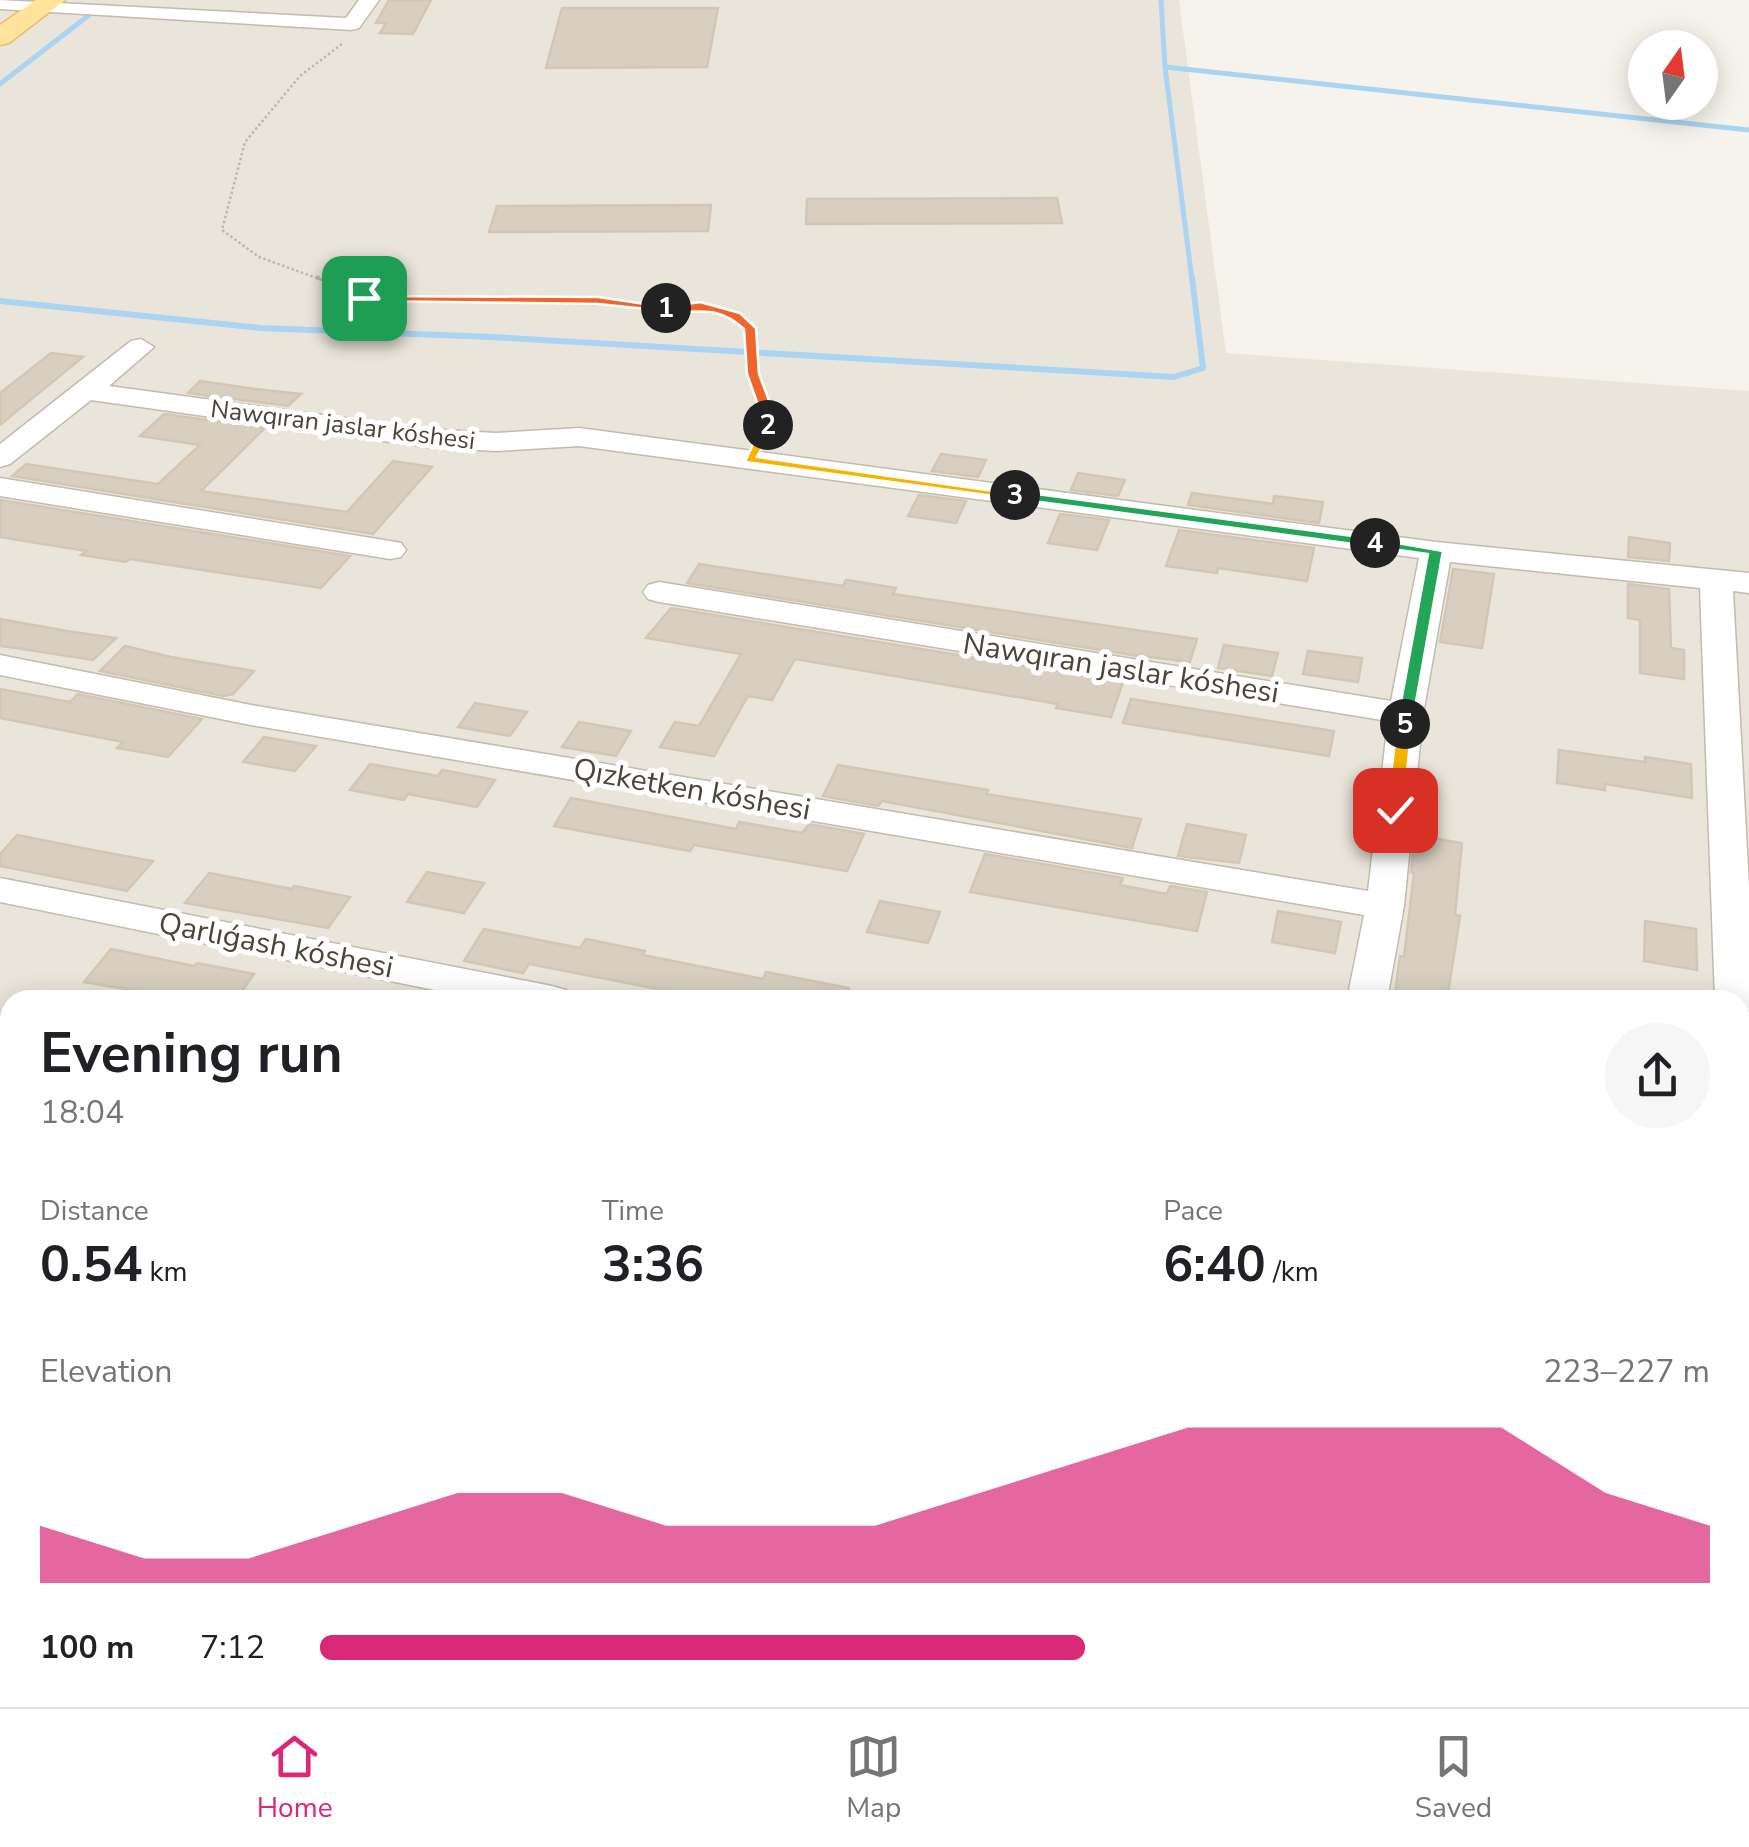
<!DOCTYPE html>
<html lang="en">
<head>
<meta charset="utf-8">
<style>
  :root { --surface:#fff; --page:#f6f6f6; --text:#202124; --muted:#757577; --line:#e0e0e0; --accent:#db2777 }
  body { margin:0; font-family:"Nunito Sans",sans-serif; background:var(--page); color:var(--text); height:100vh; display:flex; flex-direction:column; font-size:38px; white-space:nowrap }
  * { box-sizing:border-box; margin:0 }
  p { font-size:32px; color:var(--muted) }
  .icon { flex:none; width:55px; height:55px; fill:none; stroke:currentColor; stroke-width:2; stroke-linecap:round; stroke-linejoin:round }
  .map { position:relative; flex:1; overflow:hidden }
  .panel { position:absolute; left:0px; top:990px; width:1750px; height:718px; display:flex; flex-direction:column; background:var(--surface); border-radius:30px 30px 0 0; box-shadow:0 5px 25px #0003 }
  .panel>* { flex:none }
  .needle { width:65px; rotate:14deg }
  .fabs { position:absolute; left:1628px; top:30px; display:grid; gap:20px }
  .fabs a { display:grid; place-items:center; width:90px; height:90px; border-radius:50%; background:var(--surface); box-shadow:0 5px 25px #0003; font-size:50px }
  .pin { position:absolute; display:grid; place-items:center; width:85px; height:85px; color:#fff; margin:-42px; border-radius:20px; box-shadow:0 5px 15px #0006 }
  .km { position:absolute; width:50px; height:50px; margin:-25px; border-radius:50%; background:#222; color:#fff; font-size:28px; line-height:50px; text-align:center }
  .round { display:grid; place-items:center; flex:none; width:105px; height:105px; border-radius:52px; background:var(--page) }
  .summary { display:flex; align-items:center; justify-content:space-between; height:170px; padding:0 40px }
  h1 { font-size:55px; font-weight:700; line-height:75px }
  .stats { display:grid; grid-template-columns:repeat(3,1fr); gap:15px; height:170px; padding:10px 40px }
  .stats div { display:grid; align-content:center }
  .stats b { font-size:50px; font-weight:700 }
  .stats small { font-size:28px; font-weight:400 }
  .stats p { font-size:28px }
  .chart { height:280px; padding:20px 40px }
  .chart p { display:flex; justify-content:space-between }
  .chart svg { width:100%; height:180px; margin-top:10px; fill:var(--accent); opacity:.7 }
  ul { padding:0 40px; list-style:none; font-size:32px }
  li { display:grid; grid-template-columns:160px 120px 1fr; align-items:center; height:75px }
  li i { height:25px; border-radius:12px; background:var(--accent) }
  .dock { display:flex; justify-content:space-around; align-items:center; height:140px; border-top:2px solid var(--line); background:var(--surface); font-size:28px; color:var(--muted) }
  .dock a { display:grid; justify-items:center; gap:5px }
  .dock .selected { color:var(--accent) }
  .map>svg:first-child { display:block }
  .residential { fill:#eae5da; fill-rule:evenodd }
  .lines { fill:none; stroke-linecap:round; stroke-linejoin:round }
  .stream-far1 { stroke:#a9d4f2; stroke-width:5 }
  .stream { stroke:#a9d4f2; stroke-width:6 }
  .building { fill:#d8cfc1; stroke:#d3c7b4; stroke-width:2.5 }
  .minor-casing { stroke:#c2bbae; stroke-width:3 }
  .major-casing { stroke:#e6c16a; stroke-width:3 }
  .path-far1 { stroke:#c4b79f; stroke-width:2.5; stroke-dasharray:2.5 2.5; stroke-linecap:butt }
  .path { stroke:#c4b79f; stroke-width:4; stroke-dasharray:4 4; stroke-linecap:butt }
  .minor { fill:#fff; fill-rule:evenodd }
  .major { fill:#ffe39c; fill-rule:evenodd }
  .split-1 { fill:#f0652b; stroke:#fff; stroke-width:2.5 }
  .split-2 { fill:#f0652b; stroke:#fff; stroke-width:2.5 }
  .split-3 { fill:#f5b400; stroke:#fff; stroke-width:2.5 }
  .split-4 { fill:#22a559; stroke:#fff; stroke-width:2.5 }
  .split-5 { fill:#22a559; stroke:#fff; stroke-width:2.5 }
  .split-6 { fill:#f5b400; stroke:#fff; stroke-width:2.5 }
  .labels { text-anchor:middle; stroke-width:10; stroke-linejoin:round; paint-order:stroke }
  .far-street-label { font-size:25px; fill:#4b4439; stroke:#fff }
  .street-label { font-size:30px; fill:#4b4439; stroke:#fff }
</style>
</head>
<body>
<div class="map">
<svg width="1749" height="1707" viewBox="0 0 1749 1707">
  <rect width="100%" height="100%" fill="#f6f3ec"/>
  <path class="residential" d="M0 0H1179L1226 353 1749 391V1707H0ZM10 1000H1740V1698H10Z"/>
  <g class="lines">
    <g class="stream-far1">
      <polyline points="1161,0 1165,67 1192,280"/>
      <polyline points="1165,67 1749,130"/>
      <polyline points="0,84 93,12"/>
    </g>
    <polyline class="stream" points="0,301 261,328 491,337 1174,377 1203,368 1192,277"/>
  </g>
  <g class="building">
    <polygon points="389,0 431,0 413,34 380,33 386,23 376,23"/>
    <polygon points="562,8 718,8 707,67 546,68"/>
    <polygon points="1057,198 1062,223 806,224 807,199"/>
    <polygon points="711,205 708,231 489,232 497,206"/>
    <polygon points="51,353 83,357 0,425 0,393"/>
    <polygon points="200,381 255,389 301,394 288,406 188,393"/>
    <polygon points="164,414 265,428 201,491 347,512 393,461 432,467 373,534 12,476 26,464 158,484 200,445 140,436"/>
    <polygon points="941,454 986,460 978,477 932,471"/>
    <polygon points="1078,473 1125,480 1118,496 1071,490"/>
    <polygon points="1192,493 1273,504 1274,496 1323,502 1319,523 1188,505"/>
    <polygon points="919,495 966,501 956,523 908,516"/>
    <polygon points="0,500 350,556 321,588 130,559 126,562 81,555 86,551 0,537"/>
    <polygon points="1060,514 1109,520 1097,550 1048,543"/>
    <polygon points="1179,530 1314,548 1307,581 1218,568 1217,573 1166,566"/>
    <polygon points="1629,537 1670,543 1669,561 1628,557"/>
    <polygon points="699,564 843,586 846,580 896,588 893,594 1197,639 1190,662 1132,655 687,583"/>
    <polygon points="1453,569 1494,574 1482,648 1440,642"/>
    <polygon points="1628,584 1669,589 1671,648 1684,650 1684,679 1640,673 1640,620 1628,618"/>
    <polygon points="671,608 1123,682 1111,717 1056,708 1058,704 795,659 772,700 748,696 714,756 660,747 675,722 699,726 741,654 646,638"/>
    <polygon points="0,619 67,631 116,638 93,660 16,648 0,646"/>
    <polygon points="1224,645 1278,653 1272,676 1218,668"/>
    <polygon points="125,646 171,657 254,671 233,694 223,696 100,671"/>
    <polygon points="1308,651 1362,658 1358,682 1303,674"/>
    <polygon points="0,689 70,702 78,694 202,719 168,757 117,748 123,742 0,718"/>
    <polygon points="1131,699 1334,731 1329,756 1123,723"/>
    <polygon points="475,703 527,712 510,736 458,727"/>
    <polygon points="579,722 631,731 616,756 562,747"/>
    <polygon points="264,737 316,746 295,771 243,762"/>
    <polygon points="1559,750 1645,762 1645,757 1691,764 1692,798 1605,784 1605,790 1557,783"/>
    <polygon points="370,764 438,776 442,770 495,780 477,807 408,794 404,800 350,790"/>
    <polygon points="838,765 988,790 986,794 1141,819 1132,848 882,801 878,806 823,796"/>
    <polygon points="571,798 736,829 739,822 802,833 809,824 864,834 847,871 694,845 690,851 554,826"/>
    <polygon points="1187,824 1246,835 1239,863 1178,856"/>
    <polygon points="17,835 98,851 153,861 127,891 0,866 0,854"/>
    <polygon points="1415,835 1462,843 1455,915 1460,916 1447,1000 1394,1000 1400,956 1404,957 1414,873 1411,872"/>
    <polygon points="985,854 1123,878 1120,885 1167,894 1170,886 1207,892 1197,931 970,892"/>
    <polygon points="427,872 484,883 464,913 407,902"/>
    <polygon points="209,873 292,889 294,886 350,897 328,928 185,903"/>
    <polygon points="880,901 940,912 928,943 867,932"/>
    <polygon points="1278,911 1341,922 1335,953 1272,942"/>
    <polygon points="1645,921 1696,929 1697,970 1644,961"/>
    <polygon points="484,929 580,948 586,939 645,951 643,955 763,979 766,972 849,988 848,1000 686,1000 660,995 663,990 529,964 523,973 464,961"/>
    <polygon points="111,949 194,966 197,963 254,974 236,1000 193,1000 84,982"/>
  </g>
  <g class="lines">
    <g class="minor-casing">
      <g id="minor">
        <polygon points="0,0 346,18 359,0 379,0 359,28 352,30 0,9"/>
        <polygon points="141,339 154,347 109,386 426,429 496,433 579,428 1436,542 1749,573 1749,593 1733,591 1749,887 1749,1010 1740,1012 1740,1000 1715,1000 1700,588 1450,562 1423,714 1404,906 1387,1000 1347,1000 1364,915 251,725 0,675 0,655 251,705 1368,891 1388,721 659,602 648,599 643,592 648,585 659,582 1391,701 1419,558 579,446 496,451 426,447 91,400 10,464 0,467 0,444 131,341"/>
        <polygon points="0,478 390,541 401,543 406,550 401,557 390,559 0,496"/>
        <polygon points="0,878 552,986 566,990 572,1000 484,1000 0,902"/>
        <polygon points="1740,1106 1749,1109 1749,1253 1740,1253"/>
        <polygon points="0,1159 10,1161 10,1193 0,1191"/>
        <polygon points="1740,1569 1749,1571 1749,1617 1740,1615"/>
        <polygon points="0,1655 10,1658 10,1698 106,1698 108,1701 110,1698 168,1698 163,1707 31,1707 28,1701 13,1707 0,1705"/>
        <polygon points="1194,1698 1250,1698 1248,1707 1192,1707"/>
      </g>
    </g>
    <g class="major-casing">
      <polygon id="major" points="36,0 65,0 9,43 0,45 0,25"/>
    </g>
    <polyline class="path-far1" points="322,280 259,257 222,230 245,142 300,76 342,44"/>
    <polyline class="path" points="316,277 364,298 700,306 736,315 750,328 753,375 769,419 763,437"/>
    <use href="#minor" class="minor"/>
    <use href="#major" class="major"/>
  </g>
  <polygon class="split-1" points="360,296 598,297 672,308 666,311 598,304 364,301"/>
  <path class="split-2" d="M700 302 740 313 756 328 759 374 776 419 772 427 762 425 763 419 747 374 744 329C710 298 687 320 661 308Z"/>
  <polygon class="split-3" points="763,422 774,425 757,457 1022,495 1015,499 745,462"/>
  <polygon class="split-4" points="1015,491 1375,539 1382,543 1375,547 1011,498 1009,495"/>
  <polygon class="split-5" points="1375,539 1443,551 1412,724 1405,729 1397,724 1428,554 1370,546 1368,543"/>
  <polygon class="split-6" points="1405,720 1412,724 1403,810 1395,815 1387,810 1397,724"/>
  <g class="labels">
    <g class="far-street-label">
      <text transform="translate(343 424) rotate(7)" y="9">Nawqıran jaslar kóshesi</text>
    </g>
    <g class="street-label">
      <text transform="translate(1121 668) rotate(9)" y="10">Nawqıran jaslar kóshesi</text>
      <text transform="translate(692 789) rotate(10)" y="10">Qızketken kóshesi</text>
      <text transform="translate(276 945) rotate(11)" y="10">Qarlıǵash kóshesi</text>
    </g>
  </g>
</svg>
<div class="fabs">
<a><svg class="needle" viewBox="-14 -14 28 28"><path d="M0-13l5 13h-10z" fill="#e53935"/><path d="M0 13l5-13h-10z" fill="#757577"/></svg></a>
</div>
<div class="pin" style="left:364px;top:298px;background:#1e9e55"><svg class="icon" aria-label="arrive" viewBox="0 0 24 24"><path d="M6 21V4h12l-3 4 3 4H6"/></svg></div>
<div class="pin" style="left:1395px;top:810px;background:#d93025"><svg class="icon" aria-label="check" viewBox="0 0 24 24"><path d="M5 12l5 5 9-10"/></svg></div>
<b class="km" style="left:666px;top:308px">1</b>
<b class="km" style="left:768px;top:425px">2</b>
<b class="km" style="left:1015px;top:495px">3</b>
<b class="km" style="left:1375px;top:543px">4</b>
<b class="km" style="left:1405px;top:724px">5</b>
<section class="panel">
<div class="summary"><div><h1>Evening run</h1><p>18:04</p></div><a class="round"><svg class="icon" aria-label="share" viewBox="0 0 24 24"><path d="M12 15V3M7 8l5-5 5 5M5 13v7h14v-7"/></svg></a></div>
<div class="stats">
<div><p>Distance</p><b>0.54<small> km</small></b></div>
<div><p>Time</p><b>3:36</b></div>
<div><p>Pace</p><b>6:40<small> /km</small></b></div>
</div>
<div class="chart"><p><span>Elevation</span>223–227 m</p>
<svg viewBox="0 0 160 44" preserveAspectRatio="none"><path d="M0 44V30L10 38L20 38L30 30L40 22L50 22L60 30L70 30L80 30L90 22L100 14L110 6L120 6L130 6L140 6L150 22L160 30V44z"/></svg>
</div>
<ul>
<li><b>100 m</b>7:12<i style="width:55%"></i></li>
</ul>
</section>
</div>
<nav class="dock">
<a class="selected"><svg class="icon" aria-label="home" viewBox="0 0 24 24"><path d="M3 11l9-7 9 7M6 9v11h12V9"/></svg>Home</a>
<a><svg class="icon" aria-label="map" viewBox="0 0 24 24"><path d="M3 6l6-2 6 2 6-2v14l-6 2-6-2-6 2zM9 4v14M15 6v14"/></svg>Map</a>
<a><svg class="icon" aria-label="saved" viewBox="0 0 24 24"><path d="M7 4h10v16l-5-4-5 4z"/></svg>Saved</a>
</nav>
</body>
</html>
